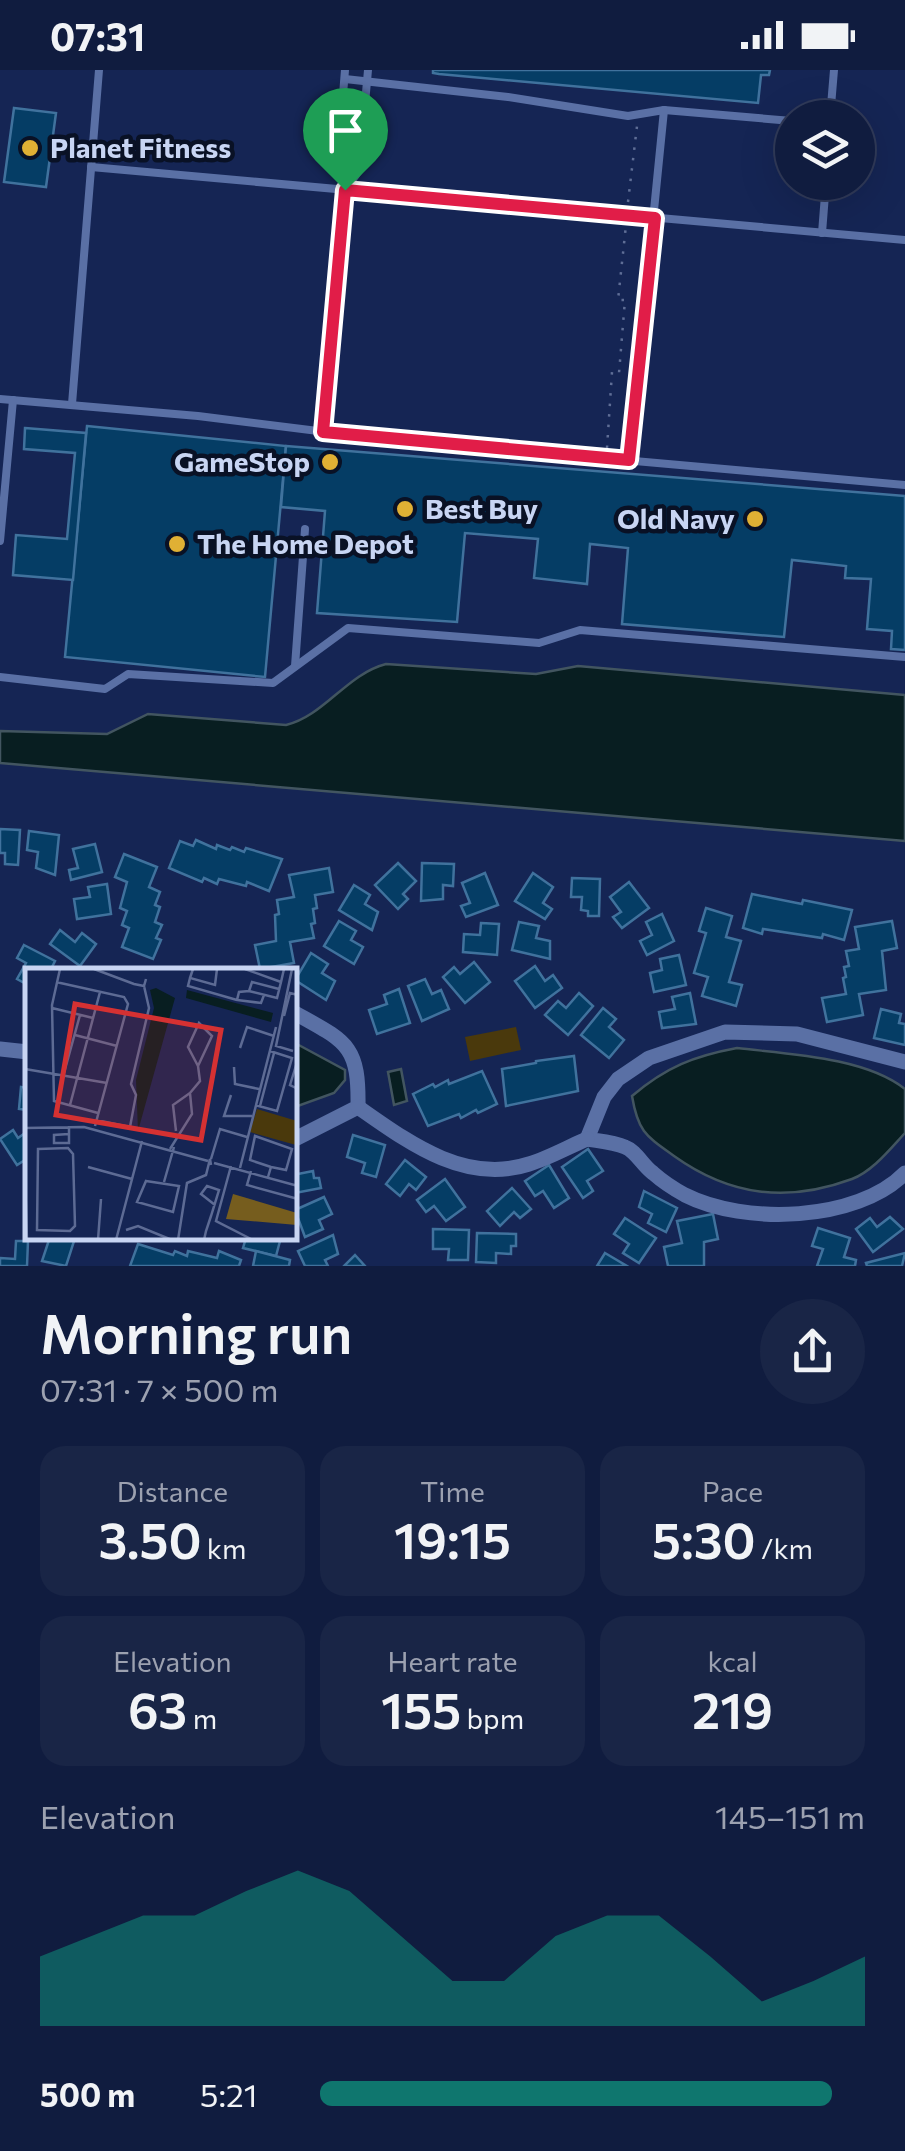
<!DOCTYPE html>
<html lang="en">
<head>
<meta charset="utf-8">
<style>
  :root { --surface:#101c3f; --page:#192546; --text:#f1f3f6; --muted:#9ca1b0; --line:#303a59; --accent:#0f766e }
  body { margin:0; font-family:Commissioner,sans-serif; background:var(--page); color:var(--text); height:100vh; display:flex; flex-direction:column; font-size:38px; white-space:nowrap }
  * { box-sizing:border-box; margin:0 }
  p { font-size:32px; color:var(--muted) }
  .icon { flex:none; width:55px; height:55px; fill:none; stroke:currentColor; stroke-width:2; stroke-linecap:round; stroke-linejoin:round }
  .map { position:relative; height:1196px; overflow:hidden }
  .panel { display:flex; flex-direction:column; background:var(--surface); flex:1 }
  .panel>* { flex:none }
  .fabs { position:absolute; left:775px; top:30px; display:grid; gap:20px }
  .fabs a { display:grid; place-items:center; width:100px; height:100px; border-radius:50%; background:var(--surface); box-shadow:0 10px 40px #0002,0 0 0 2px var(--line); font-size:50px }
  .pin { position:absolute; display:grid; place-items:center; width:85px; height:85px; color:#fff; margin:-102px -42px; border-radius:50% 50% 50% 0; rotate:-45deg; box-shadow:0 0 10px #0007 }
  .pin .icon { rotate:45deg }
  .round { display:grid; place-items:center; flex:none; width:105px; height:105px; border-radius:52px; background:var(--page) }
  .summary { display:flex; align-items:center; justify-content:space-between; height:170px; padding:0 40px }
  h1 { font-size:55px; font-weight:600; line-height:75px }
  .figures { display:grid; grid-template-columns:repeat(3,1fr); gap:15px; height:170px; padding:10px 40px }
  .figures div { display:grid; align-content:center; border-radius:25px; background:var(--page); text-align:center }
  .figures b { font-size:50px; font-weight:600 }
  .figures small { font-size:28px; font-weight:400 }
  .figures p { font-size:28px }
  .chart { height:280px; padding:20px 40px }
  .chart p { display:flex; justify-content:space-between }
  .chart svg { width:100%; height:180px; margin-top:10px; fill:var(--accent); opacity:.7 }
  ul { padding:0 40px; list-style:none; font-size:32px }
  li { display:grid; grid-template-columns:160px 120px 1fr; align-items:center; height:75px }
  li i { height:25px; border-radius:12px; background:var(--accent) }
  .status { display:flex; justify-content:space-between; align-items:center; height:70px; padding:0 50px; background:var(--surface); direction:ltr }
  .status svg { height:28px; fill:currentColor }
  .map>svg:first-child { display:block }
  .green { fill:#4a390c }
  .water { fill:#081e21; stroke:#425560; stroke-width:2.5 }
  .building { fill:#053d65; stroke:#40729d; stroke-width:2.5 }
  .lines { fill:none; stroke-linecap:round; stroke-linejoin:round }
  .path { stroke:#5f6e96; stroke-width:2.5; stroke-dasharray:2.5 8; stroke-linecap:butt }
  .lane { stroke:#5a70a5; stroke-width:8 }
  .street { stroke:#5a70a5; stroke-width:15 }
  .route-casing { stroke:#fff; stroke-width:20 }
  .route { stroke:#e11d48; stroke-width:12 }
  .poi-dot { fill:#e0b034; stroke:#091125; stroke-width:4 }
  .labels { text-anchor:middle; stroke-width:9; stroke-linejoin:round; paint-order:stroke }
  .poi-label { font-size:28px; font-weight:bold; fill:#c8d5f3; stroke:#091125; text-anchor:start }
  .inset-road { fill:none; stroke:#5d6b94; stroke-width:2.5 }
  .view { fill:#d53132; fill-opacity:0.15; stroke:#d53132; stroke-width:5 }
  .inset-edge { fill:none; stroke:#c8d5f3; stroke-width:5 }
</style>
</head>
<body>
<div class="status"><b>07:31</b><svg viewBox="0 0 49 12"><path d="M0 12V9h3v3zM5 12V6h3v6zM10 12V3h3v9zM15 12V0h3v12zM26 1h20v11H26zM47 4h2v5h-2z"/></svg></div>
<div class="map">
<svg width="905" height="1196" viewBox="0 0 905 1196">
  <rect width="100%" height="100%" fill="#152554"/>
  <polygon class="green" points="516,957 521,980 470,991 465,967"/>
  <g class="water">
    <path d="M386 594 536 604 578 596 905 625V771L0 693V661L107 664 148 644 286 655C324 646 347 604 386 594Z"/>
    <polygon points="295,973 345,1000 345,1010 334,1023 295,1037"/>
    <path d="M737 978C787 984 865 987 905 1019V1063C890 1079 873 1101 852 1109 787 1133 730 1126 674 1086 646 1066 638 1062 632 1026 666 997 694 986 737 978Z"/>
    <polygon points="401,999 407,1031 394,1035 388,1002"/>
  </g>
  <g class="building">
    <polygon points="433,0 770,0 769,5 761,5 758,33 439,4 433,3"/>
    <polygon points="14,38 56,43 46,117 4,112"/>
    <polygon points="87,356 286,376 265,607 65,587"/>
    <polygon points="25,358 86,363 73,510 13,505 16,465 67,469 75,383 24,379"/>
    <polygon points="286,376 905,426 905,580 891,579 892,561 867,559 871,509 845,508 846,496 792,490 784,567 622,554 628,478 590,474 587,514 534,508 538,469 465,463 457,552 317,543 325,441 281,437"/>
    <polygon points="0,759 20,760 18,795 5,794 5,783 0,783"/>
    <polygon points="29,761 59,765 55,805 36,798 38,782 27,780"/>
    <polygon points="196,770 216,779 217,775 230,780 232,777 244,782 246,778 282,789 269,821 247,812 246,816 219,809 217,814 204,808 202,812 169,798 180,771 193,776"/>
    <polygon points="95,774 102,802 71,810 69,800 78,798 73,779"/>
    <polygon points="124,784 157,797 149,817 160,822 155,835 160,837 155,852 162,855 156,868 161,870 153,889 122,877 129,858 122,855 127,841 120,838 127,812 115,807"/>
    <polygon points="398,793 416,811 403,824 408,829 398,839 375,815"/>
    <polygon points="422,793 454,794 453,816 443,815 443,829 421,831"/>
    <polygon points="329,798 333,822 315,825 317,838 313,839 315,853 311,854 314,868 290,872 294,893 260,899 255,875 276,871 275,845 279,844 277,830 294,827 289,805"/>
    <polygon points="485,803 498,835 466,847 461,836 470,833 462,813"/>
    <polygon points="533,803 553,817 543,833 552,839 545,849 515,831"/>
    <polygon points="572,808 600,809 599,846 588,846 588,841 581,840 582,827 571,827"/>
    <polygon points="629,812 649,838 622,858 613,847 621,842 610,827"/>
    <polygon points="107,814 111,844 77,849 74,829 90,827 88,817"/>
    <polygon points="354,815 370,825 365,834 378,842 372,860 339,840"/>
    <polygon points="752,824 802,834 803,830 852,840 844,870 823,864 822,868 763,859 762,864 743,858"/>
    <polygon points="706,838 732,846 726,867 741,871 729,912 742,915 736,936 702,926 708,907 694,903 706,863 699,861"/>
    <polygon points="662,844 674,871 647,885 640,871 652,865 646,852"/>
    <polygon points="339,851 356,861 351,870 363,877 354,894 324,876"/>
    <polygon points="892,851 897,878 882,881 886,920 859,924 863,945 827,952 822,928 846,924 843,908 846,907 844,897 849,896 846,881 859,879 855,857"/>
    <polygon points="519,852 539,856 536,868 550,871 550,889 512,880"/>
    <polygon points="481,853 499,854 497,885 463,882 464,864 480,865"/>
    <polygon points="60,860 75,872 82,863 96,874 80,896 50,874"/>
    <polygon points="24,875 55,891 50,901 28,901 28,915 17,909 26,893 17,888"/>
    <polygon points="311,883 328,894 322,903 335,911 326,930 295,910"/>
    <polygon points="679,885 686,915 654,922 650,903 662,900 660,889"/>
    <polygon points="474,892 490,912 465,933 443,907 454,897 460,904"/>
    <polygon points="535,896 545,911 553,905 562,918 535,938 515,911"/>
    <polygon points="425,909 432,924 441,920 449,939 422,951 408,916"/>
    <polygon points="399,919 410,953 377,964 369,940 387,934 384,925"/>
    <polygon points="579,923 593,936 568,965 545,945 558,931 566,938"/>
    <polygon points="690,923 696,954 662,958 659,942 675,939 672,927"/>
    <polygon points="603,938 616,949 609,957 624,970 609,988 581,965"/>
    <polygon points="881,939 901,944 899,953 905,954 905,975 874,968"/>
    <polygon points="574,986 578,1021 506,1036 502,999 536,993 536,991"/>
    <polygon points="482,1001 497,1034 478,1043 476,1040 461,1048 459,1044 428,1056 413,1024 433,1014 435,1017 448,1010 449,1014"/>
    <polygon points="21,1017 28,1018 28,1040 19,1039"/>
    <polygon points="13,1060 18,1068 28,1061 28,1088 17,1095 0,1069"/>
    <polygon points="353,1065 385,1075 376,1107 362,1103 365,1093 347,1087"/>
    <polygon points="588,1079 603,1101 587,1111 593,1121 583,1128 562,1097"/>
    <polygon points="405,1090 426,1107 416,1120 409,1114 400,1126 386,1114"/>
    <polygon points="297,1093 298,1104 313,1101 314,1108 319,1108 321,1118 295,1123"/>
    <polygon points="549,1095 569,1128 554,1138 543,1121 535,1126 525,1111"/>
    <polygon points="445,1109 465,1137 446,1151 434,1136 426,1142 417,1130"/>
    <polygon points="512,1118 531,1139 520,1148 514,1142 500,1156 487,1141"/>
    <polygon points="644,1121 677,1138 666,1162 648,1153 652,1144 639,1137"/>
    <polygon points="324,1127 332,1144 319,1150 323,1159 305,1167 295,1140"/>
    <polygon points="713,1144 718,1169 704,1172 704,1196 668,1196 664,1177 682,1173 677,1151"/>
    <polygon points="890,1147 903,1159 873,1182 856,1159 870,1148 877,1157"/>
    <polygon points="625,1148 656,1168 639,1193 623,1183 629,1174 614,1164"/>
    <polygon points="818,1158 850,1168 844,1187 856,1190 855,1196 817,1196 823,1179 812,1176"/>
    <polygon points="433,1159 469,1160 468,1190 448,1190 449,1179 433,1179"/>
    <polygon points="477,1163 516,1164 516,1176 511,1176 511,1184 496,1183 496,1193 476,1192"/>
    <polygon points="333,1165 338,1184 325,1190 328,1196 305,1196 298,1181"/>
    <polygon points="43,1168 75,1168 66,1196 42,1191 49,1170"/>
    <polygon points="246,1168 276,1168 280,1171 276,1186 243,1178"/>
    <polygon points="16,1171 28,1171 27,1196 0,1196 0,1188 15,1189"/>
    <polygon points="138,1174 173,1185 175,1181 187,1186 188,1181 217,1188 219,1181 241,1190 239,1196 130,1196"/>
    <polygon points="256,1181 290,1190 289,1196 253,1196"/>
    <polygon points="605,1183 627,1196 597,1196"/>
    <polygon points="905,1183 902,1196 867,1196 866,1193"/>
    <polygon points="355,1185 365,1196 344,1196"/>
  </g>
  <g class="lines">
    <g class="path">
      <polyline points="628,132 637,56"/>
      <polyline points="607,378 612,302 619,303 625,230 618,230 626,155"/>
    </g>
    <g class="lane">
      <polyline points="345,9 508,27 628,46 664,40 792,51"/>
      <polyline points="830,48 834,0"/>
      <polyline points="91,97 905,170"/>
      <polyline points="345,120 359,101 368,0"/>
      <polyline points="822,163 826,112"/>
      <polyline points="0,329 198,346 366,367 905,415"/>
      <polyline points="72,334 99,0"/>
      <polyline points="323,362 345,120 337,99 345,0"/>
      <polyline points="629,391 664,40"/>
      <polyline points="0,471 13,330"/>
      <polyline points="295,596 305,459"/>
      <polyline points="0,607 105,619 128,604 273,613 348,558 539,573 580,560 905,587"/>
    </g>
    <g class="street">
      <path d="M295 943C347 972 359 975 358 1037L295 1069"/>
      <polyline points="0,979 28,982"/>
      <path d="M905 992 797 964 725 962 649 988 618 1009 604 1027 587 1069C599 1071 614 1072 625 1077 636 1081 643 1096 653 1103 662 1111 674 1119 685 1125 744 1155 857 1152 905 1103"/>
      <path d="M358 1037C408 1072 465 1115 529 1094 549 1088 568 1077 587 1069"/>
    </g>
  </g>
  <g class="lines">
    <g class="route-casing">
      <polygon id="route" points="345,120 655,148 629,390 323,362"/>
    </g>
    <use href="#route" class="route"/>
  </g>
  <g class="poi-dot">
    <circle cx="30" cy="78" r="10"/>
    <circle cx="330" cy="392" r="10"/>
    <circle cx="405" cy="439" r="10"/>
    <circle cx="755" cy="449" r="10"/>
    <circle cx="177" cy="474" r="10"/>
  </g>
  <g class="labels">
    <g class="poi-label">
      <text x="50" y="88">Planet Fitness</text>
      <text x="310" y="402" text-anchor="end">GameStop</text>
      <text x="425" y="449">Best Buy</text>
      <text x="735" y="459" text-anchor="end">Old Navy</text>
      <text x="197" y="484">The Home Depot</text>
    </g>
  </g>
  <g transform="translate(25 898)">
    <rect width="272" height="272" fill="#152554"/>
    <path d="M232 141 272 153 271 177 225 164Z" fill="#4a390c"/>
    <path d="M208 226 272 245V257L201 251Z" fill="#765d1e"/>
    <path d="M131 20 150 30 113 163 111 112 129 40 125 22ZM162 22 248 45 246 54 161 30Z" fill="#081e21"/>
    <path class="inset-road" d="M35 1 27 37 29 133 73 145M69 1 109 16 119 18 121 11M168 1 165 10 190 17 192 1M220 1 256 14 259 1M267 1 251 78 268 83M165 10 163 18 212 32M31 14 99 29 103 36 70 158M254 21 227 14 224 23 252 30 256 14M224 23 214 24 212 32 236 35 239 27M27 40 68 50M259 48 265 25 273 27M174 55 187 68 173 98 163 79ZM50 67 92 78M215 80 222 59 249 68M273 91 265 117 273 121M209 99 210 116 234 121M0 101 82 115M39 105 55 47M165 125 175 113 173 98M206 127 199 148H227M45 137 75 24M230 137 252 143 267 90 245 83M235 138 249 85M71 152 105 159 111 127 106 116 124 40 119 18M44 158V175H29V167L44 166M0 160 59 159 183 193M13 181 43 180 48 186 50 258 45 263 12 262ZM145 181 167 146 165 125 148 137 151 163M186 191 195 161 222 169M189 195 273 218M206 198 191 253 228 272M63 199 107 211M215 200 251 59M226 203 222 217 273 231M0 207 2 272M243 209 246 199 261 202 267 181 230 168 225 192 246 199M121 213 154 218 148 244 112 234ZM139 214 149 179M101 262 113 258 147 272M73 272 76 231M91 272 117 173M153 272 162 215 181 207 185 191 186 197M179 272 181 263 186 248 194 222 182 218 176 226 190 237"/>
    <path class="view" d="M50 36 196 62 176 172 31 147Z"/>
    <rect width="272" height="272" class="inset-edge"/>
  </g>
</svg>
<div class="fabs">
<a><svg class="icon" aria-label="layers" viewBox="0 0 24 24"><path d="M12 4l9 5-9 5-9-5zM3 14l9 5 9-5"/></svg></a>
</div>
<div class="pin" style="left:345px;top:120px;background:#1e9e55"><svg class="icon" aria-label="arrive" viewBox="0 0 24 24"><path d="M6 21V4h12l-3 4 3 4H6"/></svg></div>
</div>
<section class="panel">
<div class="summary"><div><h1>Morning run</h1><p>07:31 · 7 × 500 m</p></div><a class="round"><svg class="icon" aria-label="share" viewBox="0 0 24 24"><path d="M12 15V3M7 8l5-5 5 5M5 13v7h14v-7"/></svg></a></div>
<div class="figures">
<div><p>Distance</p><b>3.50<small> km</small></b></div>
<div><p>Time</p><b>19:15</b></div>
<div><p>Pace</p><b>5:30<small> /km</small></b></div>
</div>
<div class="figures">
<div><p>Elevation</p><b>63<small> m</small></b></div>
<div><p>Heart rate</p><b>155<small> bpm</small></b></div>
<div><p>kcal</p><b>219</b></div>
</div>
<div class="chart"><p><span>Elevation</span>145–151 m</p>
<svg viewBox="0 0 160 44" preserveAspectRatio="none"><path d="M0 44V27L10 22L20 17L30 17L40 11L50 6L60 11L70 22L80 33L90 33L100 22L110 17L120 17L130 27L140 38L150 33L160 27V44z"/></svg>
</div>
<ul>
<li><b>500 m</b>5:21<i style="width:94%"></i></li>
</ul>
</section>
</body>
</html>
